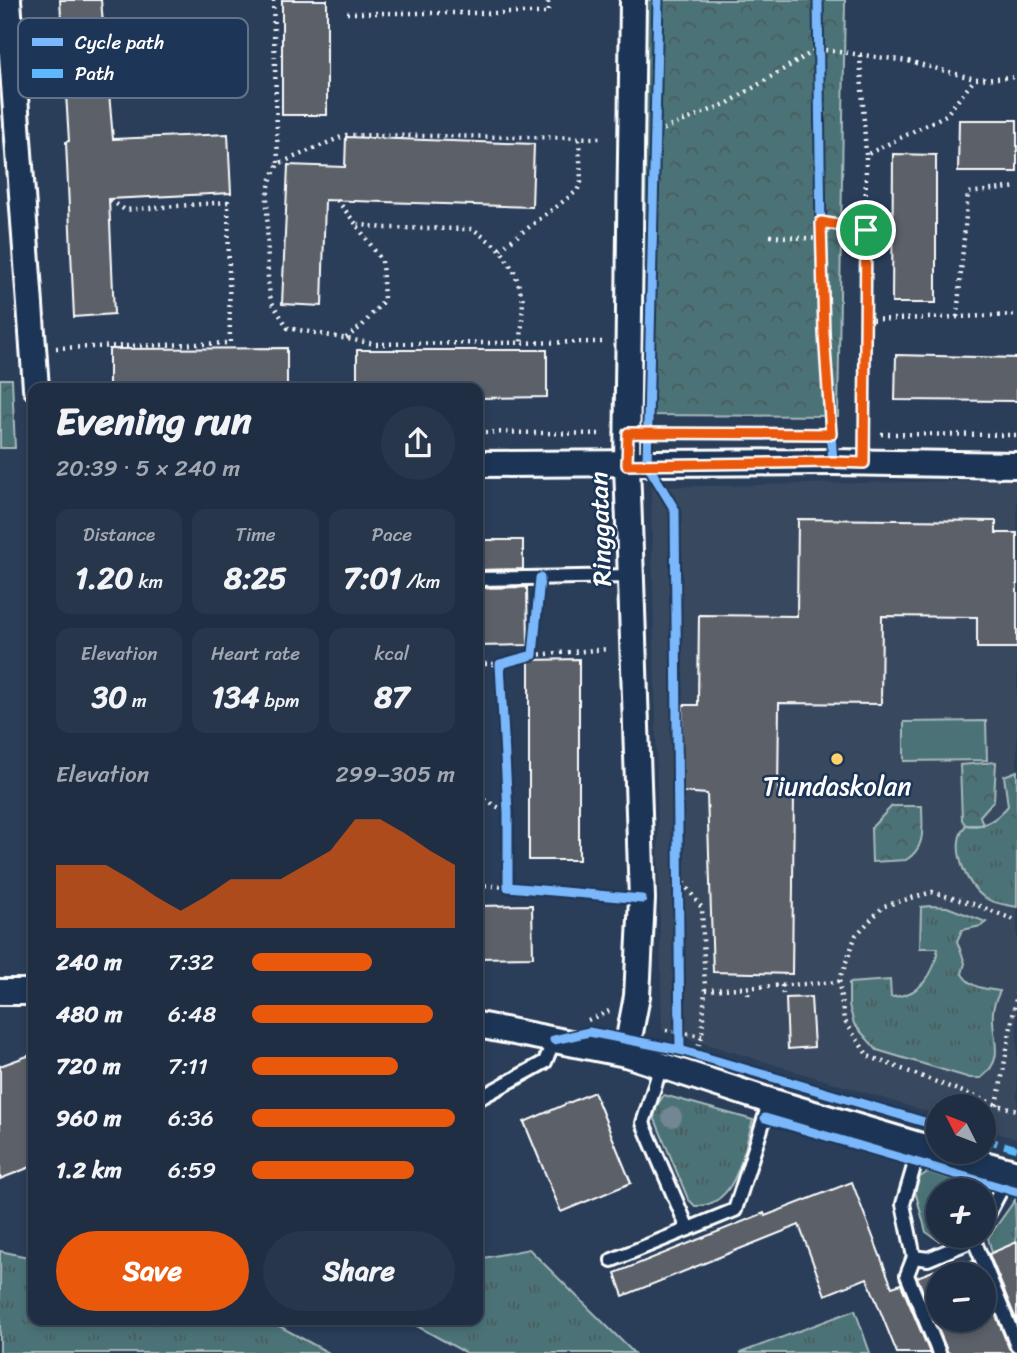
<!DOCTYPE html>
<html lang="en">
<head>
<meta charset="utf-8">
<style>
  :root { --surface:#202e44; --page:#28364b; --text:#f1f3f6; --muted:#a2a8b2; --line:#3d4a5d; --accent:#ea580c }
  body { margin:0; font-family:Sriracha,sans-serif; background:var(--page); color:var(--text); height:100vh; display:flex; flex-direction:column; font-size:26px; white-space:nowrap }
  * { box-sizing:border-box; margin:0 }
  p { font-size:23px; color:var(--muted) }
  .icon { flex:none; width:38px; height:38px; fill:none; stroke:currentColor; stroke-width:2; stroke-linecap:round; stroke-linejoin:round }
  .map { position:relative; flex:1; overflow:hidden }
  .side { position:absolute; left:28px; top:383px; width:455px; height:942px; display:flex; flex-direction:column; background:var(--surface); border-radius:14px; box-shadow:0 4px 10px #0003,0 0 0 2px var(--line) }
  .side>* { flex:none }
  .needle { width:46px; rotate:312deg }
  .buttons { position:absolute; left:926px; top:1094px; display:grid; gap:14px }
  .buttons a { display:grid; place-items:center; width:70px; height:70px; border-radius:50%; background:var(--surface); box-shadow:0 4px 10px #0003,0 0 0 2px var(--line); font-size:35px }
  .pin { position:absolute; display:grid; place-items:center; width:60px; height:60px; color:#fff; margin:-30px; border:4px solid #fff; border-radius:50%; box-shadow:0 2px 7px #0007 }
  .round { display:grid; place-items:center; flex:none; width:74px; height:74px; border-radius:37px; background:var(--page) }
  .headline { display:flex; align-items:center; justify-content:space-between; height:119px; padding:0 28px }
  h1 { font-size:38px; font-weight:800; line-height:52px }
  .figures { display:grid; grid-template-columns:repeat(3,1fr); gap:10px; height:119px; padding:7px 28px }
  .figures div { display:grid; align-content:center; border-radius:14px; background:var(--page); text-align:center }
  .figures b { font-size:30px; font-weight:800 }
  .figures small { font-size:19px; font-weight:400 }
  .figures p { font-size:19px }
  .chart { height:196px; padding:14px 28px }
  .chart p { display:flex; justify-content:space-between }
  .chart svg { width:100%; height:126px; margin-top:7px; fill:var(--accent); opacity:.7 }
  .primary-button { display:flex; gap:14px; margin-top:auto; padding:14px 28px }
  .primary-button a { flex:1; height:80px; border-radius:42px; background:var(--accent); color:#fff; font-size:28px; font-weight:800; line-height:80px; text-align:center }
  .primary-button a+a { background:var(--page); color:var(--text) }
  ul { padding:0 28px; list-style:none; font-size:23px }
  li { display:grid; grid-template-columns:112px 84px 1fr; align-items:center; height:52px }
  li i { height:18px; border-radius:9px; background:var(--accent) }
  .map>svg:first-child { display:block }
  .built { fill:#39485e }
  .grass { fill:url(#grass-tufts); stroke:#a6b9bb; stroke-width:2 }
  .park { fill:url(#park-crowns); stroke:#a6b9bb; stroke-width:2 }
  .pitch { fill:#4c7377; stroke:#a6b9bb; stroke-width:2 }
  .building { fill:#5c6067; stroke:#fff; stroke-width:2 }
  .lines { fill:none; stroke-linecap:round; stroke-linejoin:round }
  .lane-casing { stroke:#fff; stroke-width:18 }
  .street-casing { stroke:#fff; stroke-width:30 }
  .path { stroke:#fff; stroke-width:4.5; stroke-dasharray:2 5; stroke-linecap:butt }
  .lane { stroke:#1d3557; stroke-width:12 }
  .street { stroke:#1d3557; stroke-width:24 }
  .quiet { stroke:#5cb8fa; stroke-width:7; stroke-dasharray:14 7; stroke-linecap:butt }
  .cycleway-casing { stroke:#1d3557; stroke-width:13 }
  .cycleway { stroke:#7ab7fb; stroke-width:9 }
  .tree { fill:#738693 }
  .route-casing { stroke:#fff; stroke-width:14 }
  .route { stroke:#ea580c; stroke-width:9 }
  .poi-dot { fill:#ffd166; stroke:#1d3557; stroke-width:2.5 }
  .labels { text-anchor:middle; stroke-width:5; stroke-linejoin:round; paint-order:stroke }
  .street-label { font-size:26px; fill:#fff; stroke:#1d3557 }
  .poi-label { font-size:26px; fill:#fff; stroke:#1d3557 }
  .key { fill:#1d3557; stroke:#617289; stroke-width:2 }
  .key-label { font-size:19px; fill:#fff }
</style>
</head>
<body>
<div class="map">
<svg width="1017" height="1353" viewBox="0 0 1017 1353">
  <defs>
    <pattern id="grass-tufts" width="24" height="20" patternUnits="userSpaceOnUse" patternTransform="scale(1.75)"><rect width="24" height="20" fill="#4c7377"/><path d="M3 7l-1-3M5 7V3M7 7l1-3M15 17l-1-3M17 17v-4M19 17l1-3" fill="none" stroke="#4c5a5b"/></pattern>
    <pattern id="park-crowns" width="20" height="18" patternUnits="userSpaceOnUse" patternTransform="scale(1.75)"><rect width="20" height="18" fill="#4c7377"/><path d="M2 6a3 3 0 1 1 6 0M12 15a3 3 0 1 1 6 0" fill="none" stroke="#4c5a5b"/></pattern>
  </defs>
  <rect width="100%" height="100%" fill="#2a3e5a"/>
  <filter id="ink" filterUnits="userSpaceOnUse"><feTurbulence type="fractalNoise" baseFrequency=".0143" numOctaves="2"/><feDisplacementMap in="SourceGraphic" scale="14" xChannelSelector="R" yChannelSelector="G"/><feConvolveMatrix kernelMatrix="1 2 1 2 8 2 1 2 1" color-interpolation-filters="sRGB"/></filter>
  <g filter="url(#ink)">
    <polygon class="built" points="1017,480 1017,1139 984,1129 984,1106 938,1106 938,1115 662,1030 651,487"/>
    <g class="grass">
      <path d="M1017 771V907C1006 905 995 904 985 898 965 885 949 845 966 825 983 829 998 818 1008 806L1004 776Z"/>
      <path d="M931 906 947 907 986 922 981 926 962 930 957 941 965 963 962 974C971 988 984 989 1000 991 997 998 993 1005 993 1012 991 1040 1007 1057 981 1078H970L877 1050 854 1024 849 1005V983L890 980 891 997C919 996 935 975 938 948H920L921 907Z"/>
      <path d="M664 1095 753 1120C743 1152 737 1207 695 1206L688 1199 654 1117 657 1105Z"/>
      <polygon points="928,1172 986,1189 984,1196 984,1190 938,1190 938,1236 952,1236 939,1241 926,1232 915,1191 920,1177"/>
      <polygon points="1015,1200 1017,1252 1013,1244 992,1253 988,1238"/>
      <polygon points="529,1249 634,1353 466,1353 406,1320 478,1320 478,1259"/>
      <polygon points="0,1251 33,1258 33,1320 268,1320 329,1353 0,1353"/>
      <polygon points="855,1310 870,1353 740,1353"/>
    </g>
    <g class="park">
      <polygon points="644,0 845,0 838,416 636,415"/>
      <polygon points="0,379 12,379 15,448 0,448"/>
      <polygon points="996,762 994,800 980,816 983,825 966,825 962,820 960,765"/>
      <path d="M892 806H922C922 827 927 847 906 860L872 862 871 828Z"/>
    </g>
    <polygon class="pitch" points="986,721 987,760 904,761 904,722"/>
    <g class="building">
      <polygon points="60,0 101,0 113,139 228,134 231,193 109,199 114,314 74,317 66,142 69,141"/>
      <rect x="282" y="0" width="45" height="115"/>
      <polygon points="959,120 1017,120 1017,172 958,172"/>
      <polygon points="346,137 534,144 532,207 325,200 322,306 282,304 288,165 345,167"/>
      <polygon points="893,154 936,155 936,303 892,303"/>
      <polygon points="287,348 287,388 109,388 109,349"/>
      <polygon points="357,350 547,350 547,397 478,398 478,388 357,388"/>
      <polygon points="896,355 1017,358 1017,401 895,400"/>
      <polygon points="798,519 996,521 996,533 1017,533 1017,648 977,648 977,617 882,616 881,704 779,703 778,794 794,794 792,974 713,972 707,794 681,792 683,705 698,705 699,615 797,616"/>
      <polygon points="478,540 523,540 523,569 478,570"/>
      <polygon points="527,587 528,645 478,646 478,588"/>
      <polygon points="579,659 579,860 529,860 529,660"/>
      <polygon points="532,905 533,957 478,958 478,906"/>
      <polygon points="811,997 814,1047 788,1049 786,998"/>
      <polygon points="33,1054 33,1166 0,1179 0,1066"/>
      <polygon points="594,1092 631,1183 561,1212 524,1122"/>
      <polygon points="852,1182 892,1287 901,1284 930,1353 897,1353 867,1278 825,1295 799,1225 623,1296 615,1273 764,1213 765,1216"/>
      <polygon points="1017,1242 1017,1322 989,1254"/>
      <polygon points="973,1261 978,1274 942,1274"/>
      <polygon points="938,1269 938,1320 984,1320 984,1286 1009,1348 1014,1353 948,1353 917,1277"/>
    </g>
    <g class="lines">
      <g class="lane-casing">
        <g id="lane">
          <polyline points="478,579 631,576"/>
          <polyline points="661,1066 643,1123 688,1229"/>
          <polyline points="478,1099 545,1062 554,1040"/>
          <polyline points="920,1146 903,1204 914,1257 928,1259 974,1240 976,1236"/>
          <polyline points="984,1222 1002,1188 1008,1170"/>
          <polyline points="974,1240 1017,1345"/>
          <polyline points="914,1257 907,1275 939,1353"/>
          <polyline points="612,1260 735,1210 770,1101"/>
        </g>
      </g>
      <g class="street-casing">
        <g id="street">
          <polyline points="8,0 36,388"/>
          <polyline points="478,464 833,462 1017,465"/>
          <polyline points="0,992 33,992"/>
          <polyline points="478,1025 626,1054 770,1101 938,1151"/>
          <polyline points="626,1054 637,996 642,899 627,465 633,0"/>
          <polyline points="940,1152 1017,1173"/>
        </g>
      </g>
      <g class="path">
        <polyline points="273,0 278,164"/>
        <polyline points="347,13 548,13 548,0"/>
        <polyline points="860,55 866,155"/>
        <polyline points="657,132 728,103 817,49 908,61 975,79 1017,77"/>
        <polyline points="337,200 356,224"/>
        <polyline points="821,222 866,230"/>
        <polyline points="770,236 821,239"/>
        <polyline points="500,249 577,191 581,182 579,137"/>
        <polyline points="957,317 968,193 1017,187"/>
        <polyline points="865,320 1017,315"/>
        <polyline points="346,338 362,326 384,300 382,261 356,224 384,228 473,229 500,249 515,273 523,300 521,342"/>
        <polyline points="602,342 375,344 288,328 271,301 268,282 267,198 270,181 278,164 346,135 603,138"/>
        <polyline points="56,348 230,343 228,202 125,210 109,199"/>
        <polyline points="478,432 603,434"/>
        <polyline points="650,433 771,434"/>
        <polyline points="881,434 1017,435"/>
        <polyline points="864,439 866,155 946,115 975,79"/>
        <polyline points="538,597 533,655 500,664 508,812 508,887 617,897"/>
        <polyline points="533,655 609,649"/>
        <polyline points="478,664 500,664"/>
        <polyline points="478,797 508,812"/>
        <polyline points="679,877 702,908 705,990 702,1036 696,1053"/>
        <polyline points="478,885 508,887"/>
        <polyline points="839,982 856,935 884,906 932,892 977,905 1017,921"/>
        <polyline points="782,985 783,994"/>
        <polyline points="705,990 839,982 844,1020 868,1056 997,1105 1017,1110"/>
        <polyline points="748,995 749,988"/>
        <polyline points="588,1020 609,1011"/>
        <polyline points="666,1030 702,1036"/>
        <polyline points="997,1105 1017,993"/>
      </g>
      <use href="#lane" class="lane"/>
      <use href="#street" class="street"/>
      <polyline class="quiet" points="984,1139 1017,1149"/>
      <g class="cycleway-casing">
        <g id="cycleway">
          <polyline points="658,0 647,464 675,510 680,1050"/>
          <polyline points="818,0 821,239 824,333 833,462"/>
          <polyline points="540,578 533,655 500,664 508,812 508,887 642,899"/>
          <polyline points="554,1040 589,1032 680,1050 938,1126"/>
          <polyline points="765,1118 1017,1192"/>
        </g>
      </g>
      <use href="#cycleway" class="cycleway"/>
    </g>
    <circle class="tree" cx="672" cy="1117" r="10"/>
  </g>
  <g class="lines" filter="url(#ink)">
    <g class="route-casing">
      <polygon id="route" points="821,222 866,230 864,463 833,462 627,465 628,433 831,434 824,333"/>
    </g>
    <use href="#route" class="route"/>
  </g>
  <circle class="poi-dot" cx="837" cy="759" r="7"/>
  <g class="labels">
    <g class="street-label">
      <text transform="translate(600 529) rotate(-92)" y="9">Ringgatan</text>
    </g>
    <g class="poi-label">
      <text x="837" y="795">Tiundaskolan</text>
    </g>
  </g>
  <rect x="18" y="18" width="230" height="80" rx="10" class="key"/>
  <rect x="32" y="38" width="31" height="8" fill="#7ab7fb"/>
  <rect x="32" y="69" width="31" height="9" fill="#5cb8fa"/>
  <g class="key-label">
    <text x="75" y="49">Cycle path</text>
    <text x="75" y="80">Path</text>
  </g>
</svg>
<div class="buttons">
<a><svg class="needle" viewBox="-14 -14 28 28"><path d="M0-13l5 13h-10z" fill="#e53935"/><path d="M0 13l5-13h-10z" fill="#a2a8b2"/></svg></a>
<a>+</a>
<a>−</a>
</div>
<div class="pin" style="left:866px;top:230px;background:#1e9e55"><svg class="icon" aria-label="arrive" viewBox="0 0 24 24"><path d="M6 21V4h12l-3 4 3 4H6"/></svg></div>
<section class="side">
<div class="headline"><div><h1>Evening run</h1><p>20:39 · 5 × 240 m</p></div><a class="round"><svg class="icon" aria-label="share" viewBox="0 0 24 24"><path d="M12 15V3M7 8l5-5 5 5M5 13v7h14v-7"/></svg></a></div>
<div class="figures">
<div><p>Distance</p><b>1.20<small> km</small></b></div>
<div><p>Time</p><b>8:25</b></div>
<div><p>Pace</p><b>7:01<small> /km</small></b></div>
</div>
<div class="figures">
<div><p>Elevation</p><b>30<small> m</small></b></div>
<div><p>Heart rate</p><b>134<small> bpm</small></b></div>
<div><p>kcal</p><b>87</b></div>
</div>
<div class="chart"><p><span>Elevation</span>299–305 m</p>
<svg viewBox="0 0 160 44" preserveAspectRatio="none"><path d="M0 44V22L10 22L20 22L30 27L40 33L50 38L60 33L70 27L80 27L90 27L100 22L110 17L120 6L130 6L140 11L150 17L160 22V44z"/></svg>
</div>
<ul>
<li><b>240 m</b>7:32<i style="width:59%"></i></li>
<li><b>480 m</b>6:48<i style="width:89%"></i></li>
<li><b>720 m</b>7:11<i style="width:72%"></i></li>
<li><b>960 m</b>6:36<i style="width:100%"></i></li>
<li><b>1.2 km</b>6:59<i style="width:80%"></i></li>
</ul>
<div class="primary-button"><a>Save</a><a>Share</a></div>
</section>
</div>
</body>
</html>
